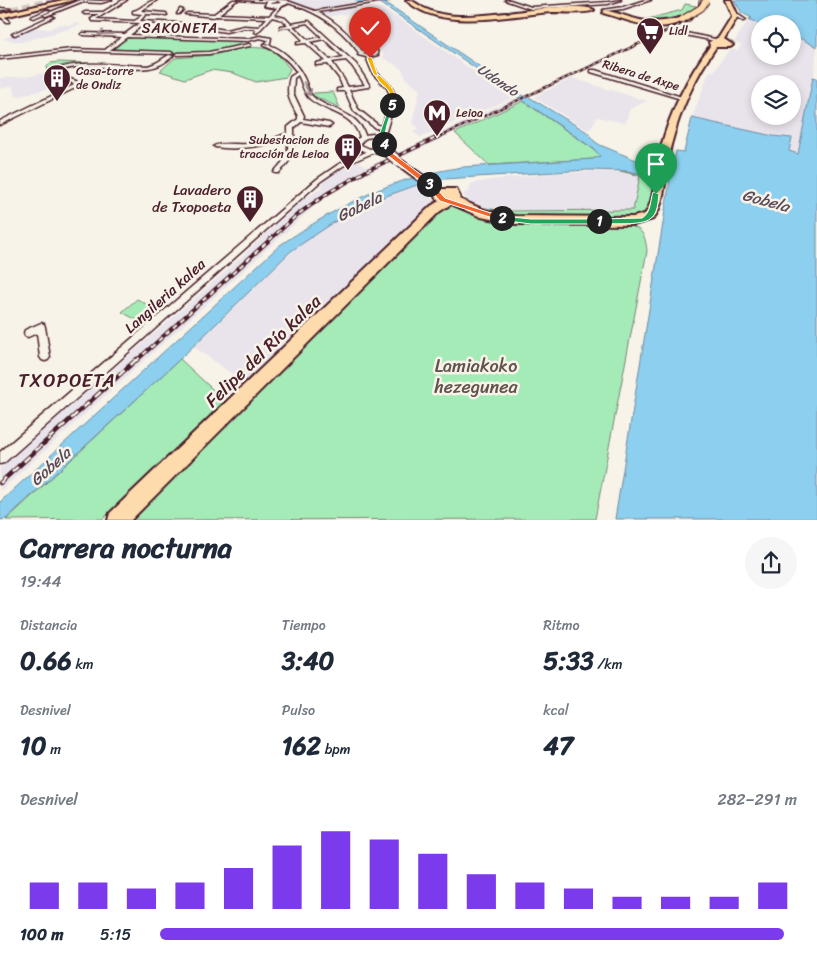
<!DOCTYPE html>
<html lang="es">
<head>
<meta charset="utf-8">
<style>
  :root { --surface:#fff; --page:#f6f6f7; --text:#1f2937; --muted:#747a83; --accent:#7c3aed }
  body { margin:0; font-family:Sriracha,sans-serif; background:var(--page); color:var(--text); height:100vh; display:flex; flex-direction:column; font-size:19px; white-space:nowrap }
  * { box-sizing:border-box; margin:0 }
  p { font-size:16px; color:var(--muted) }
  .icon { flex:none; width:28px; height:28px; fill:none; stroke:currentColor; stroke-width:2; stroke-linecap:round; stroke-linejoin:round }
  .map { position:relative; height:520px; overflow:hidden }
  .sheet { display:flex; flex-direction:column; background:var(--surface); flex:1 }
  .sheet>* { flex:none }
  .controls { position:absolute; left:751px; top:15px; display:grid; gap:10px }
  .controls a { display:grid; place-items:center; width:50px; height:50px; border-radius:50%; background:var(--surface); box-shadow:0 2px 8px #0003; font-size:25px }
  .pin { position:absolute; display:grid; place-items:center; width:42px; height:42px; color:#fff; margin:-51px -21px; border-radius:50% 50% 50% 0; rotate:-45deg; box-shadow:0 0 5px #0007 }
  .pin .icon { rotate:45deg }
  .km { position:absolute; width:25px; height:25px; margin:-12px; border-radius:50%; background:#222; color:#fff; font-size:14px; line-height:25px; text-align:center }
  .round { display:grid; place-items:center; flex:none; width:52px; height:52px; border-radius:26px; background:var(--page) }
  .head { display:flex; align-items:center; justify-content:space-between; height:85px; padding:0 20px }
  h1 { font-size:28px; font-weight:800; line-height:38px }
  .stats { display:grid; grid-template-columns:repeat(3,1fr); gap:8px; height:85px; padding:5px 20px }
  .stats div { display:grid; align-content:center }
  .stats b { font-size:25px; font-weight:800 }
  .stats small { font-size:14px; font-weight:400 }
  .stats p { font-size:14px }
  .chart { height:140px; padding:10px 20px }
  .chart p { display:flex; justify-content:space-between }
  .chart svg { width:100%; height:90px; margin-top:5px; stroke:var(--accent); stroke-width:6 }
  ul { padding:0 20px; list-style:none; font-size:16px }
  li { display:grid; grid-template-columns:80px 60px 1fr; align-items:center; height:38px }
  li i { height:12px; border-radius:6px; background:var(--accent) }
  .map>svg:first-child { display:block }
  .built { fill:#e9e4eb; fill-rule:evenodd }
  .green { fill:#a5ebb7; stroke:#788571 }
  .water { fill:#8ccfee; stroke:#7289a0 }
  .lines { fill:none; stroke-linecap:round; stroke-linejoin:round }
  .canal { fill:#8ccfee; fill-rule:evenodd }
  .highway-tunnel { stroke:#d4c9c2; stroke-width:8; stroke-dasharray:8 4; stroke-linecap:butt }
  .street-casing { stroke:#4a1f2b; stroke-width:3 }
  .secondary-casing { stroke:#4a1f2b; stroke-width:4 }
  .primary-casing { stroke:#4a1f2b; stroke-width:4 }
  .street { fill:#f7f3e8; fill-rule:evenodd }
  .secondary { fill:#f7f3e8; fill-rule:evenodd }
  .primary { fill:#fedbac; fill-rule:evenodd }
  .rail-far2-casing { stroke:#4a1f2b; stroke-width:2.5 }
  .rail-far1-casing { stroke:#4a1f2b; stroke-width:4 }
  .rail-casing { stroke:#4a1f2b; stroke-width:4.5 }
  .rail-far2 { stroke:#f7f3e8; stroke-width:1; stroke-dasharray:3; stroke-linecap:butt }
  .rail-far1 { stroke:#f7f3e8; stroke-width:2; stroke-dasharray:5; stroke-linecap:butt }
  .rail { stroke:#f7f3e8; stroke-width:2.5; stroke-dasharray:8; stroke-linecap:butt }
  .secondary-bridge-casing { stroke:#4a1f2b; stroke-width:12; stroke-linecap:butt }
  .primary-bridge-casing { stroke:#4a1f2b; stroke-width:8; stroke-linecap:butt }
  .secondary-bridge { stroke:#f7f3e8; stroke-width:9 }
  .primary-bridge { stroke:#fedbac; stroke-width:6 }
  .oneway { stroke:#a0898a }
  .split-1 { fill:#22a559; stroke:#fff }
  .split-2 { fill:#22a559; stroke:#fff }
  .split-3 { fill:#f0652b; stroke:#fff }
  .split-4 { fill:#f0652b; stroke:#fff }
  .split-5 { fill:#22a559; stroke:#fff }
  .split-6 { fill:#f5b400; stroke:#fff }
  .split-7 { fill:#f5b400; stroke:#fff }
  .labels { text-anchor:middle; stroke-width:5; stroke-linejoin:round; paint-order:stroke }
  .far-poi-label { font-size:12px; fill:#4a1f2b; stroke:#f7f3e8; text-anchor:start }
  .far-street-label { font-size:12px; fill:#4a1f2b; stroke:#f7f3e8 }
  .far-neighbourhood-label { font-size:14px; letter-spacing:1px; fill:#4a1f2b; stroke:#f7f3e8 }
  .far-water-label { font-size:14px; font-style:italic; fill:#5a4b5c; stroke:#f7f3e8 }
  .poi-label { font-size:15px; fill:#4a1f2b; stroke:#f7f3e8; text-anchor:end }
  .street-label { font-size:15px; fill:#4a1f2b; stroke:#f7f3e8 }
  .water-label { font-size:16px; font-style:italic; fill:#5a4b5c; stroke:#f7f3e8 }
  .near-street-label { font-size:18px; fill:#4a1f2b; stroke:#f7f3e8 }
  .near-park-label { font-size:18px; fill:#61524e; stroke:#f7f3e8 }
  .near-neighbourhood-label { font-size:19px; letter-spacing:1px; fill:#4a1f2b; stroke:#f7f3e8 }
</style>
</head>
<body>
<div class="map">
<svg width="817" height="520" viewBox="0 0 817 520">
  <rect width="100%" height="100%" fill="#f7f3e8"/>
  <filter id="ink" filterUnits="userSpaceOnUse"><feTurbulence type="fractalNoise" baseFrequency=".02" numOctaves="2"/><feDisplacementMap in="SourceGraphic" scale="10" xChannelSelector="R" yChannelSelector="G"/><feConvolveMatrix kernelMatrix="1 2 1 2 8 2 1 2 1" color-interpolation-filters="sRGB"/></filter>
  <g filter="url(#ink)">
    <g class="built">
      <polygon points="285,0 355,0 358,5 353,13 325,17"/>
      <polygon points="372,7 381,8 398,18 512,98 420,137 413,132 419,129 412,122 420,90 407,80 402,69 382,57 384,54 376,46 378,38 373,27 359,13 360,9"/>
      <path d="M749 19 760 25V56H792L793 35 817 47 814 76 817 78 813 77 798 154 789 151 792 138 774 136 692 118 709 72 714 71 729 50H738L741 45 734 42ZM760 84H792V116H760Z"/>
      <polygon points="76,23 82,25 22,42 3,39 30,27 49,29 60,24 69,25"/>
      <polygon points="43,73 48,89 16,97 12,86 0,89 0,78 31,76"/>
      <polygon points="572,78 647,101 630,109 625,123 597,117 592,127 587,130 534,97"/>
      <polygon points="517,97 522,100 359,178 339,188 318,203 0,491 0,468 227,270 306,197 323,188 320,185 332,174 358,161 367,167"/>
      <polygon points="614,171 641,176 633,210 492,210 468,201 464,196 464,193 470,191 470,184 489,180 558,173"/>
      <polygon points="420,184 434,201 246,384 193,346 291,251 319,231 348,213 375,200"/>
    </g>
    <g class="green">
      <path d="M685 4 696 6C682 28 632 28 615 10L640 21 682 10Z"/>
      <path d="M130 35 239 41 242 42C228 60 137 50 114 49Z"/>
      <path d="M246 47C275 49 271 46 290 69L286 77 256 82 233 73 211 70 185 79 160 71 175 58 213 55Z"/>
      <path d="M58 62 148 65 154 64 142 66C119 65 65 57 48 72L47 67 50 63Z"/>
      <polygon points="333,92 340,108 312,95 314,93"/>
      <polygon points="523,101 599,153 600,156 593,159 489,165 455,133"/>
      <path d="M616 170 656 177C652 195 654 211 634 217 586 217 525 224 480 207L504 211 633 210 640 176Z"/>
      <path d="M453 205C472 209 487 220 507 223 545 229 585 225 623 224 641 228 645 232 647 251L595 519 133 520 438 212 444 207Z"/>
      <polygon points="137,299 157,310 142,323 122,312"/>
      <polygon points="180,359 225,401 103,519 6,520"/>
    </g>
    <g class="water">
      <path d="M376 0H382L526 98 529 97 587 132 594 141 600 145 641 162 672 171 676 151 684 152 692 118 773 136 792 138 789 151 798 154 813 77 817 78V519H615L670 180 627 171 587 170 444 179 420 184 375 200 348 213 291 251 180 359 6 519 0 520V502L280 245C342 204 389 178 463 167L593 159 600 156 594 149Z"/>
      <polygon points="734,0 817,0 817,47 793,35 792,24 760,25 749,19 752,18 742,13"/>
    </g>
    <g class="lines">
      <polygon class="canal" points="354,0 378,0 380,1 359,3"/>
      <polyline class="highway-tunnel" points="0,13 58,0"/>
      <g class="street-casing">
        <g id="street">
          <polygon points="81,0 101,1 112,0 101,3 81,2 46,16 43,15"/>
          <path d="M123 0H127L96 19 134 21 138 19 142 14 133 13V11C141 10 147 0 157 0L141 11 166 13 167 15 146 14 140 21 181 23 226 30 244 26 259 27 267 18 216 16 214 17 185 14 187 13 214 14 233 0H272L271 2 237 0 219 14 269 16 280 5 282 6 274 15 285 18 291 24 309 21 356 64 370 86 368 87 349 90 358 109 378 125 382 126 392 98 387 88 373 74 366 57 358 55 359 53C345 33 327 18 305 9 298 6 290 4 283 1L285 0 315 11 382 0H390L318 12C336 22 350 34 362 51 366 48 373 48 377 50L378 55 370 57 377 73 391 86 396 98 384 138 387 142 384 148 343 166 321 181 4 463 0 464V452L317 179 339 164 366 152 359 149 355 145 356 140 360 137C351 110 323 113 308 97 303 91 302 82 298 75L294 78 293 93 304 116 303 119 329 123 332 125 329 127 301 122 294 128C294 151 296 155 279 173H275L274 172C286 158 289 157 288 137 266 146 239 151 215 147L214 146C222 142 236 145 246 144 260 143 274 139 288 133V127L298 119V116C290 101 285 95 290 77L297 72C288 60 278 51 264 46V44C281 46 297 63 304 78 307 84 308 91 312 96 328 111 357 110 365 135L373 134 379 135 381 129 375 128 354 111 345 91H337V89L343 88 339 78 328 64 316 65V63L326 61 306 43 297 44V42L304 41 290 27 280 28V26L288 25 283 20 272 17 257 33 255 32 257 29 244 28 226 32 181 25 145 23 130 35 248 39 260 36 271 38 270 43 268 44 266 43 268 40 260 38 248 41 127 37 110 50 171 52 173 53 171 54 72 51 0 59V57L72 49 105 50 122 37 83 35 81 34 83 33 125 34 140 23 92 21 91 19 99 14H85L83 13 85 12H103ZM307 23 322 37 308 40 293 26ZM324 39 343 57 330 60 310 42ZM367 51H373L374 53 368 55 363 54ZM346 60 352 66 365 85 348 87 343 78 332 62ZM373 137 379 139 381 142 380 146 370 149 361 145 362 141 366 138Z"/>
          <polygon points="505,0 510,0 531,7 608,2 621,0 608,4 531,9"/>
          <polygon points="645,0 651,0 623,9 605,11 603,10 623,7"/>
          <polygon points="0,8 11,9 0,10"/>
          <polygon points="180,9 183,10 179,14 177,14"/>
          <polygon points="47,10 50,11 34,18 31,17"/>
          <polygon points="735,14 737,14 746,20 743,21 735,16"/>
          <polygon points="3,16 9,20 9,22 7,22 2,18"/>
          <polygon points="51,16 54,17 15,35 12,34"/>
          <polygon points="672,30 715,39 717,40 715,41 671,32 670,31"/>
          <polygon points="249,44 251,45 250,46 209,54 177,55 175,54 177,53 209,52"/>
          <path d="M169 55 173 56C166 62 158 67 149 68 126 72 74 59 56 74L76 81 79 85V86L0 125V121L74 85 72 83 51 75V73C70 58 123 66 148 66L156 63Z"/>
          <polygon points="591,70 595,70 685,98 681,99 591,72"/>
          <polygon points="41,323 44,324 45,327 50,357 48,360 45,361 42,360 40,357 37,333 28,337 25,336 24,333 25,330"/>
        </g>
      </g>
      <g class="secondary-casing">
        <g id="secondary">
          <path d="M271 0H283L289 3 278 8 265 6 267 1ZM278 1 281 3 270 4 271 3Z"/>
          <polygon points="377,147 393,152 394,154 390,157 374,152 373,150"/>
          <polygon points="398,158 435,184 444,194 442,196 436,196 429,188 395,163 394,161"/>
        </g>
      </g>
      <g class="primary-casing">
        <g id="primary">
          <polygon points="63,0 74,0 0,18 0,14"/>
          <path d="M406 0C415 0 418 6 426 9 446 19 474 16 495 14 515 13 579 1 594 10 587 14 562 12 552 12 508 15 442 33 406 0Z"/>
          <path d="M725 0H731L738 16 724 39 733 45 730 47H716C695 77 680 110 671 145 665 166 667 203 653 219L633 225 515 224 481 217 451 204 439 212 131 520H108L110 513 431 206 439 201 434 194 438 189H456L460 197 459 199 487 211 515 216 633 217 645 214C655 202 656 163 661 147 671 110 688 76 710 46L709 42 719 37 732 16Z"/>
          <path d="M605 10C639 19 647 27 683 17L686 19C660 36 629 20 603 13Z"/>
        </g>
      </g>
      <use href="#street" class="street"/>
      <use href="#secondary" class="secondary"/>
      <use href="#primary" class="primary"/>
      <g class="rail-far2-casing">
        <polyline id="rail-far2" points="437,138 690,20 698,11 700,0"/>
      </g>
      <g class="rail-far1-casing">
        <polyline id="rail-far1" points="136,361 297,215 328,193 368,170 440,136"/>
      </g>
      <g class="rail-casing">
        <polyline id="rail" points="0,483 137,359"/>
      </g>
      <use href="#rail-far2" class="rail-far2"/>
      <use href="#rail-far1" class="rail-far1"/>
      <use href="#rail" class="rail"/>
      <g class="secondary-bridge-casing">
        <polyline id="secondary-bridge" points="390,154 398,161"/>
      </g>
      <g class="primary-bridge-casing">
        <polyline id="primary-bridge" points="683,19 701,8 706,1"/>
      </g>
      <use href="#secondary-bridge" class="secondary-bridge"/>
      <use href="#primary-bridge" class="primary-bridge"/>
    </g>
    <defs><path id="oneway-shaft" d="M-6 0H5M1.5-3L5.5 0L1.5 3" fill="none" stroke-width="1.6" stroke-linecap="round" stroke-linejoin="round" transform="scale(1.25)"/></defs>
    <g class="oneway">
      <use href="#oneway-shaft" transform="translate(105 34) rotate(-180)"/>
      <use href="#oneway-shaft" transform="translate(307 89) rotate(64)"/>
    </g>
  </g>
  <path class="split-1" d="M653 192 659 194C658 202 658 214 650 219 642 226 610 223 599 224L595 221 599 219 642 218C651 213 650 201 653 192Z"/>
  <polygon class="split-2" points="502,216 531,219 599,219 603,221 599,224 531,224 500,220 498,218"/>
  <polygon class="split-3" points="427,183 432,183 445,198 506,218 502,221 440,201 427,186"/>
  <polygon class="split-4" points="382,143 386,143 391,152 432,183 432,186 427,186 386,154"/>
  <path class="split-5" d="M390 104 394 105C390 117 382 132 387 144L384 146 378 138Z"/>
  <path class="split-6" d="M375 74H378C388 84 400 91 393 106L389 105C395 87 379 87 375 74Z"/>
  <polygon class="split-7" points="370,57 372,58 378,76 374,75 367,58"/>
  <defs>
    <g id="supermarket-pin" transform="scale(1.4375)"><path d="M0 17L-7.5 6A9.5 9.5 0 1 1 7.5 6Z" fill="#4a1f2b" stroke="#f7f3e8"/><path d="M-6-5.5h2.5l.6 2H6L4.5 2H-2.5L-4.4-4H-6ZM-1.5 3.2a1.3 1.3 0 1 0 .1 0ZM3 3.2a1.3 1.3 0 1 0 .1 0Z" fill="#fff"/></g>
    <g id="building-pin" transform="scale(1.4375)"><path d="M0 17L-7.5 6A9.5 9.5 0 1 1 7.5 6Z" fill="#4a1f2b" stroke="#f7f3e8"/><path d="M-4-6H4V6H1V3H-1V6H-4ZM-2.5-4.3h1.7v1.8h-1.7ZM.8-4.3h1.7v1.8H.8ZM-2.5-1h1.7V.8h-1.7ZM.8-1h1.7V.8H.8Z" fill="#fff"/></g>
    <g id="metro-pin" transform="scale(1.4375)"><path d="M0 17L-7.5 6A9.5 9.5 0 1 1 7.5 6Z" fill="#4a1f2b" stroke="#f7f3e8"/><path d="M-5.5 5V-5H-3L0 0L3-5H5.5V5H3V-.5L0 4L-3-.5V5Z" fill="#fff"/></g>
  </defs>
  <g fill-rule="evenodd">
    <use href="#supermarket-pin" x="650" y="31"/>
    <use href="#building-pin" x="57" y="78"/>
    <use href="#metro-pin" x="437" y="113"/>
    <use href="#building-pin" x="348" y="147"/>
    <use href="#building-pin" x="250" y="199"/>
  </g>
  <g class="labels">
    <g class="far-poi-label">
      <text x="669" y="35">Lidl</text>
      <text x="76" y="75">Casa-torre<tspan x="76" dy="14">de Ondiz</tspan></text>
      <text x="456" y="117">Leioa</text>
      <text x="329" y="144" text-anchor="end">Subestacion de<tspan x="329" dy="14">tracción de Leioa</tspan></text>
    </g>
    <g class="far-street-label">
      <text transform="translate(641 75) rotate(17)" y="4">Ribera de Axpe</text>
    </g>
    <g class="far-neighbourhood-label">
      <text x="180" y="33">SAKONETA</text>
    </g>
    <g class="far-water-label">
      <text transform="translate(498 80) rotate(34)" y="5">Udondo</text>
    </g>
    <g class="poi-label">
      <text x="231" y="195">Lavadero<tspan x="231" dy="17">de Txopoeta</tspan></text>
    </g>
    <g class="street-label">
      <text transform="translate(165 296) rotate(-42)" y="5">Langileria kalea</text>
    </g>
    <g class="water-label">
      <text transform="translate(766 200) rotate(15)" y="6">Gobela</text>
      <text transform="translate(359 206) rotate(-26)" y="6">Gobela</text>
      <text transform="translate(50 466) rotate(-42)" y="6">Gobela</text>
    </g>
    <g class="near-street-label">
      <text transform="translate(263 351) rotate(-44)" y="6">Felipe del Río kalea</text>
    </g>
    <g class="near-park-label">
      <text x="476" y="372">Lamiakoko<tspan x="476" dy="21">hezegunea</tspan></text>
    </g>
    <g class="near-neighbourhood-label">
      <text x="67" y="387">TXOPOETA</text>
    </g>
  </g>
</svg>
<div class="controls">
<a><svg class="icon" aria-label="locate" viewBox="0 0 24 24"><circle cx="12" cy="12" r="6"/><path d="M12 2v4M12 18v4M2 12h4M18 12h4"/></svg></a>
<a><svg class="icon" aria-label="layers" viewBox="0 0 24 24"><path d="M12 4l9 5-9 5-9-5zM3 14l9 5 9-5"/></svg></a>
</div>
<div class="pin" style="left:656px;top:194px;background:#1e9e55"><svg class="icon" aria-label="arrive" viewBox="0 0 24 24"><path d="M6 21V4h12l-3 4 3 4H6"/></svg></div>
<div class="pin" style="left:370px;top:58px;background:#d93025"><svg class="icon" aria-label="check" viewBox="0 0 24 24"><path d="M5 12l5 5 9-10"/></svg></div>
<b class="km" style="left:599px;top:221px">1</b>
<b class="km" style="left:502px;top:218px">2</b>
<b class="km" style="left:429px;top:184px">3</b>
<b class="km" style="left:384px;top:144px">4</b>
<b class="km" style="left:392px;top:105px">5</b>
</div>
<section class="sheet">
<div class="head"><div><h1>Carrera nocturna</h1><p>19:44</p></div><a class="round"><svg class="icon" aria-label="share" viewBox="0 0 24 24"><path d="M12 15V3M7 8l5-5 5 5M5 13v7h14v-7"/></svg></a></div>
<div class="stats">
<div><p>Distancia</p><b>0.66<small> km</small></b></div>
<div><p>Tiempo</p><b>3:40</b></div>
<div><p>Ritmo</p><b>5:33<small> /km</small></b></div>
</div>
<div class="stats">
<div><p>Desnivel</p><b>10<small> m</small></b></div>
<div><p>Pulso</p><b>162<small> bpm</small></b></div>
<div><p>kcal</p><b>47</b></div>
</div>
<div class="chart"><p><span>Desnivel</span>282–291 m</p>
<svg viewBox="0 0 160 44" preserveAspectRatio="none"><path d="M5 44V31M15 44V31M25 44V34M35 44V31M45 44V24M55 44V13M65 44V6M75 44V10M85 44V17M95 44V27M105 44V31M115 44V34M125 44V38M135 44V38M145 44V38M155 44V31"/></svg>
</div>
<ul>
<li><b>100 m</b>5:15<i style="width:98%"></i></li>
</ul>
</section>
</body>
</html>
